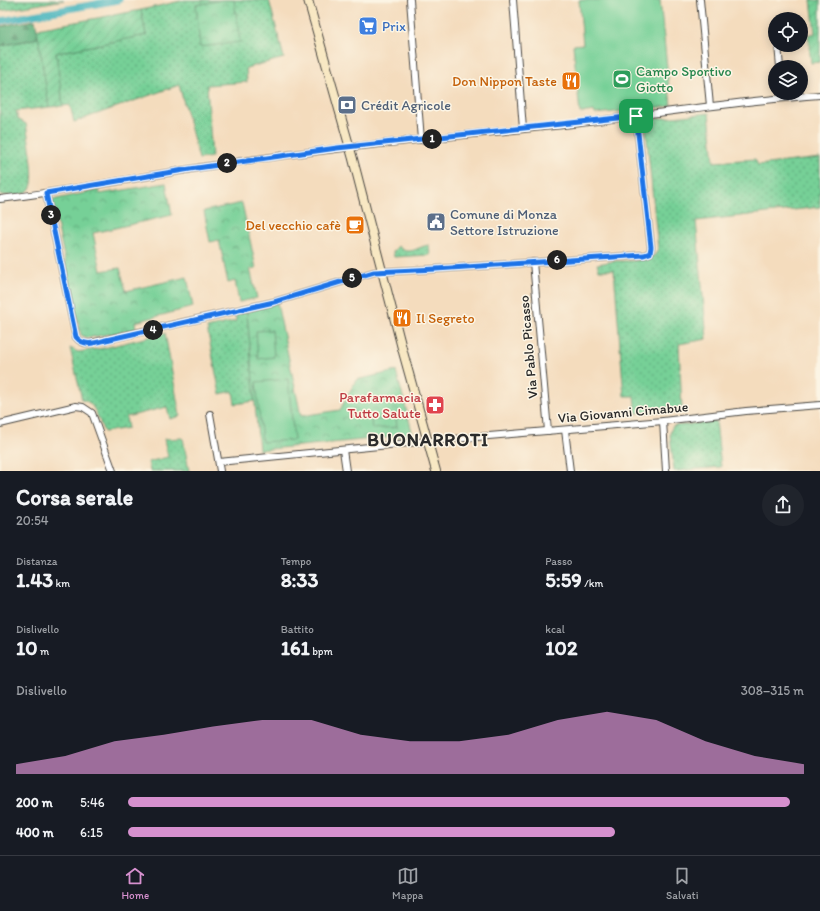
<!DOCTYPE html>
<html lang="it">
<head>
<meta charset="utf-8">
<style>
  :root { --surface:#171b24; --page:#20242c; --text:#f1f3f6; --muted:#9ea1a6; --line:#363941; --accent:#d690ce }
  body { margin:0; font-family:Itim,sans-serif; background:var(--page); color:var(--text); height:100vh; display:flex; flex-direction:column; font-size:15px; white-space:nowrap }
  * { box-sizing:border-box; margin:0 }
  p { font-size:13px; color:var(--muted) }
  .icon { flex:none; width:22px; height:22px; fill:none; stroke:currentColor; stroke-width:2; stroke-linecap:round; stroke-linejoin:round }
  .map { position:relative; height:471px; overflow:hidden }
  .panel { display:flex; flex-direction:column; background:var(--surface); flex:1 }
  .panel>* { flex:none }
  .fabs { position:absolute; left:768px; top:12px; display:grid; gap:8px }
  .fabs a { display:grid; place-items:center; width:40px; height:40px; border-radius:50%; background:var(--surface); box-shadow:0 2px 10px #0003; font-size:20px }
  .pin { position:absolute; display:grid; place-items:center; width:34px; height:34px; color:#fff; margin:-17px; border-radius:8px; box-shadow:0 2px 6px #0006 }
  .km { position:absolute; width:20px; height:20px; margin:-10px; border-radius:50%; background:#222; color:#fff; font-size:11px; line-height:20px; text-align:center }
  .round { display:grid; place-items:center; flex:none; width:42px; height:42px; border-radius:21px; background:var(--page) }
  .head { display:flex; align-items:center; justify-content:space-between; height:68px; padding:0 16px }
  h1 { font-size:22px; font-weight:800; line-height:30px }
  .stats { display:grid; grid-template-columns:repeat(3,1fr); gap:6px; height:68px; padding:4px 16px }
  .stats div { display:grid; align-content:center }
  .stats b { font-size:20px; font-weight:800 }
  .stats small { font-size:11px; font-weight:400 }
  .stats p { font-size:11px }
  .chart { height:112px; padding:8px 16px }
  .chart p { display:flex; justify-content:space-between }
  .chart svg { width:100%; height:72px; margin-top:4px; fill:var(--accent); opacity:.7 }
  ul { padding:0 16px; list-style:none; font-size:13px }
  li { display:grid; grid-template-columns:64px 48px 1fr; align-items:center; height:30px }
  li i { height:10px; border-radius:5px; background:var(--accent) }
  .dock { display:flex; justify-content:space-around; align-items:center; height:56px; border-top:1px solid var(--line); background:var(--surface); font-size:11px; color:var(--muted) }
  .dock a { display:grid; justify-items:center; gap:2px }
  .dock .current { color:var(--accent) }
  .map>svg:first-child { display:block }
  .grass { fill:url(#grass-dots); stroke:#507e61 }
  .forest { fill:url(#forest-firs); stroke:#466e56 }
  .park { fill:url(#park-crowns); stroke:#507e61 }
  .garden { fill:url(#garden-furrows); stroke:#507e61 }
  .pitch { fill:#76d097; stroke:#507e61 }
  .lines { fill:none; stroke-linecap:round; stroke-linejoin:round }
  .canal { stroke:#44b4bd; stroke-width:7 }
  .street-casing { stroke:#494641; stroke-width:8 }
  .secondary-casing { stroke:#494641; stroke-width:10 }
  .street { stroke:#fff; stroke-width:6 }
  .secondary { stroke:#f8e8c3; stroke-width:8 }
  .route-casing { stroke:#fff; stroke-width:8 }
  .route { stroke:#1a73e8; stroke-width:5 }
  .labels { text-anchor:middle; stroke-width:3; stroke-linejoin:round; paint-order:stroke }
  .shop-label { font-size:14px; fill:#366cbe; stroke:#fcf5e5; text-anchor:start }
  .leisure-label { font-size:14px; fill:#27864d; stroke:#fcf5e5; text-anchor:start }
  .food-label { font-size:14px; fill:#c56008; stroke:#fcf5e5; text-anchor:end }
  .service-label { font-size:14px; fill:#4e5e75; stroke:#fcf5e5; text-anchor:start }
  .street-label { font-size:14px; fill:#2b2b2b; stroke:#fcf5e5 }
  .health-label { font-size:14px; fill:#be3a42; stroke:#fcf5e5; text-anchor:end }
  .district-label { font-size:18px; font-weight:bold; letter-spacing:1px; fill:#2b2b2b; stroke:#fcf5e5 }
</style>
</head>
<body>
<div class="map">
<svg width="820" height="471" viewBox="0 0 820 471">
  <defs>
    <pattern id="grass-dots" width="8" height="8" patternUnits="userSpaceOnUse"><rect width="8" height="8" fill="#76d097"/><path d="M2 2h.1M6 6h.1" fill="none" stroke="#61a97b" stroke-width="1.8" stroke-linecap="round"/></pattern>
    <pattern id="forest-firs" width="22" height="20" patternUnits="userSpaceOnUse"><rect width="22" height="20" fill="#60b280"/><path d="M5 1l3.5 6h-7zM16 11l3.5 6h-7z" fill="#4f9169"/></pattern>
    <pattern id="park-crowns" width="20" height="18" patternUnits="userSpaceOnUse"><rect width="20" height="18" fill="#76d097"/><path d="M2 6a3 3 0 1 1 6 0M12 15a3 3 0 1 1 6 0" fill="none" stroke="#61a97b"/></pattern>
    <pattern id="garden-furrows" width="10" height="10" patternUnits="userSpaceOnUse"><rect width="10" height="10" fill="#76d097"/><path d="M-1 1l2-2M0 10L10 0M9 11l2-2" fill="none" stroke="#61a97b"/></pattern>
  </defs>
  <rect width="100%" height="100%" fill="#fcf5e5"/>
  <filter id="ink" filterUnits="userSpaceOnUse"><feTurbulence type="fractalNoise" baseFrequency=".025" numOctaves="2"/><feDisplacementMap in="SourceGraphic" scale="8" xChannelSelector="R" yChannelSelector="G"/><feConvolveMatrix kernelMatrix="1 2 1 2 8 2 1 2 1" color-interpolation-filters="sRGB"/></filter>
  <filter id="wash" filterUnits="userSpaceOnUse"><feTurbulence type="fractalNoise" baseFrequency=".012" numOctaves="4" result="noise"/><feDisplacementMap in="SourceGraphic" scale="16" xChannelSelector="R" yChannelSelector="G"/><feGaussianBlur stdDeviation="0.9" result="paint"/><feColorMatrix in="noise" values="0 0 0 0 0 0 0 0 0 0 0 0 0 0 0 0 0 1.4 0 .05"/><feComposite in="paint" operator="in"/></filter>
  <g filter="url(#wash)">
    <rect width="100%" height="100%" fill="#f4dcbd"/>
    <g class="grass">
      <polygon points="0,0 64,0 0,11"/>
      <polygon points="185,0 269,0 284,58 246,68 247,82 207,85 212,157 199,159 179,85 74,122 70,105 63,106 56,53 146,35 141,10"/>
      <path d="M39 38 49 107 16 111 18 119 26 124C28 136 37 180 30 189 23 197 9 195 0 195V46Z"/>
      <polygon points="709,113 714,162 755,159 758,165 820,158 820,207 696,221 707,339 679,344 682,410 636,413 634,396 624,396 614,270 599,270 597,264 616,261 633,261 649,258 655,255 658,249 645,120"/>
      <path d="M429 245 430 255 394 257 393 252 398 246C409 257 416 247 429 245Z"/>
      <polygon points="247,312 255,401 235,404 233,391 220,394 207,328 236,321 235,314"/>
      <path d="M165 333 180 416 170 419 167 407 126 417 128 428 104 432C99 422 95 401 82 400L70 348 78 352 104 348Z"/>
      <polygon points="716,421 721,467 674,471 670,434 671,430 673,426"/>
      <polygon points="183,438 189,471 150,471 148,462 168,457 164,439"/>
    </g>
    <polygon class="forest" points="35,20 39,38 0,46 0,26"/>
    <g class="park">
      <polygon points="222,0 234,0 240,42 200,47 196,5"/>
      <polygon points="166,183 172,215 93,233 101,271 120,268 126,291 187,277 193,307 135,322 136,329 87,338 81,335 52,200 99,190 100,194"/>
      <polygon points="242,203 256,268 250,269 257,298 239,302 235,281 228,283 219,240 210,242 204,211"/>
      <polygon points="277,303 301,416 340,410 356,380 396,371 413,435 259,450 247,312"/>
    </g>
    <g class="garden">
      <polygon points="811,0 820,0 820,62 811,63 808,35 815,33"/>
      <polygon points="141,10 146,35 56,53 63,106 49,107 37,29"/>
    </g>
    <g class="pitch">
      <polygon points="579,0 660,0 671,106 595,114 594,111 580,113 573,45 583,44"/>
      <polygon points="272,330 274,357 258,359 256,331"/>
      <polygon points="288,379 294,440 262,442 256,382"/>
      <polygon points="396,418 397,427 372,429 371,420"/>
    </g>
    <g class="lines">
      <polyline class="canal" points="0,21 119,0"/>
    </g>
  </g>
  <g filter="url(#ink)">
    <g class="lines">
      <g class="street-casing">
        <g id="street">
          <polyline points="410,0 421,140"/>
          <polyline points="513,0 523,129"/>
          <polyline points="700,0 710,106"/>
          <polyline points="778,45 780,67"/>
          <path d="M46 193 76 337C80 342 84 344 91 343L274 302 374 272 436 269 644 255 650 253 651 247 636 116"/>
          <path d="M0 199C77 190 153 174 230 163 344 146 458 136 572 124 655 114 737 101 820 95"/>
          <polyline points="533,262 548,431"/>
          <polyline points="210,414 220,471"/>
          <polyline points="663,421 666,471"/>
          <polyline points="0,424 76,406 83,407 92,413 113,471"/>
          <polyline points="565,430 570,471"/>
          <polyline points="343,450 346,471"/>
          <polyline points="219,462 419,442 663,421 746,411 820,405"/>
        </g>
      </g>
      <g class="secondary-casing">
        <polyline id="secondary" points="308,0 353,159 403,352 436,471"/>
      </g>
      <use href="#street" class="street"/>
      <use href="#secondary" class="secondary"/>
    </g>
  </g>
  <g class="lines" filter="url(#ink)">
    <g class="route-casing">
      <path id="route" d="M636 116 651 247 650 253 644 255 436 269 374 272 274 302 106 340C95 343 84 347 76 337L46 193 190 169 337 148Z"/>
    </g>
    <use href="#route" class="route"/>
  </g>
  <defs>
    <g id="supermarket-square" transform="scale(1)"><rect x="-9" y="-9" width="18" height="18" rx="4" fill="#3f7fe0" stroke="#fcf5e5"/><path d="M-6-5.5h2.5l.6 2H6L4.5 2H-2.5L-4.4-4H-6ZM-1.5 3.2a1.3 1.3 0 1 0 .1 0ZM3 3.2a1.3 1.3 0 1 0 .1 0Z" fill="#fff"/></g>
    <g id="stadium-square" transform="scale(1)"><rect x="-9" y="-9" width="18" height="18" rx="4" fill="#2e9e5b" stroke="#fcf5e5"/><path d="M0-5a6.5 5 0 1 0 0 10a6.5 5 0 1 0 0-10ZM-3.5-1.8h7v3.6h-7Z" fill="#fff"/></g>
    <g id="restaurant-square" transform="scale(1)"><rect x="-9" y="-9" width="18" height="18" rx="4" fill="#e8710a" stroke="#fcf5e5"/><path d="M-5-6h1v4h1v-4h1v4h1v-4h1v5L-1.5 .5V6h-2V.5L-5-1ZM5-6V6H3V1.5H1.5Q1.5-4 5-6Z" fill="#fff"/></g>
    <g id="bank-square" transform="scale(1)"><rect x="-9" y="-9" width="18" height="18" rx="4" fill="#5c6f8a" stroke="#fcf5e5"/><path d="M-6-4H6V4H-6ZM0-2.3a2.3 2.3 0 1 0 0 4.6a2.3 2.3 0 1 0 0-4.6Z" fill="#fff"/></g>
    <g id="civic-square" transform="scale(1)"><rect x="-9" y="-9" width="18" height="18" rx="4" fill="#5c6f8a" stroke="#fcf5e5"/><path d="M-.6-6.5H3V-4.5H.6V-3L4-1V1h2V6H-6V1h2V-1L-.6-3ZM-1.2 2.5V6h2.4V2.5Z" fill="#fff"/></g>
    <g id="cafe-square" transform="scale(1)"><rect x="-9" y="-9" width="18" height="18" rx="4" fill="#e8710a" stroke="#fcf5e5"/><path d="M-5.5-4.5H6V0H3Q3 3.5 0 3.5H-2.5Q-5.5 3.5-5.5 0ZM3-3.2v2h1.7v-2ZM-6 4.5H4V6H-6Z" fill="#fff"/></g>
    <g id="pharmacy-square" transform="scale(1)"><rect x="-9" y="-9" width="18" height="18" rx="4" fill="#e0444e" stroke="#fcf5e5"/><path d="M-2-6h4v4h4v4h-4v4h-4v-4h-4v-4h4Z" fill="#fff"/></g>
  </defs>
  <g fill-rule="evenodd">
    <use href="#supermarket-square" x="368" y="26"/>
    <use href="#stadium-square" x="622" y="79"/>
    <use href="#restaurant-square" x="571" y="81"/>
    <use href="#bank-square" x="347" y="105"/>
    <use href="#civic-square" x="436" y="222"/>
    <use href="#cafe-square" x="355" y="225"/>
    <use href="#restaurant-square" x="402" y="318"/>
    <use href="#pharmacy-square" x="435" y="405"/>
  </g>
  <g class="labels">
    <g class="shop-label">
      <text x="382" y="31">Prix</text>
    </g>
    <g class="leisure-label">
      <text x="636" y="76">Campo Sportivo<tspan x="636" dy="16">Giotto</tspan></text>
    </g>
    <g class="food-label">
      <text x="557" y="86">Don Nippon Taste</text>
      <text x="341" y="230">Del vecchio cafè</text>
      <text x="416" y="323" text-anchor="start">Il Segreto</text>
    </g>
    <g class="service-label">
      <text x="361" y="110">Crédit Agricole</text>
      <text x="450" y="219">Comune di Monza<tspan x="450" dy="16">Settore Istruzione</tspan></text>
    </g>
    <g class="street-label">
      <text transform="translate(528 347) rotate(-95)" y="5">Via Pablo Picasso</text>
      <text transform="translate(623 412) rotate(-5)" y="5">Via Giovanni Cimabue</text>
    </g>
    <g class="health-label">
      <text x="421" y="402">Parafarmacia<tspan x="421" dy="16">Tutto Salute</tspan></text>
    </g>
    <g class="district-label">
      <text x="428" y="446">BUONARROTI</text>
    </g>
  </g>
</svg>
<div class="fabs">
<a><svg class="icon" aria-label="locate" viewBox="0 0 24 24"><circle cx="12" cy="12" r="6"/><path d="M12 2v4M12 18v4M2 12h4M18 12h4"/></svg></a>
<a><svg class="icon" aria-label="layers" viewBox="0 0 24 24"><path d="M12 4l9 5-9 5-9-5zM3 14l9 5 9-5"/></svg></a>
</div>
<div class="pin" style="left:636px;top:116px;background:#1e9e55"><svg class="icon" aria-label="arrive" viewBox="0 0 24 24"><path d="M6 21V4h12l-3 4 3 4H6"/></svg></div>
<b class="km" style="left:432px;top:139px">1</b>
<b class="km" style="left:227px;top:163px">2</b>
<b class="km" style="left:51px;top:215px">3</b>
<b class="km" style="left:153px;top:330px">4</b>
<b class="km" style="left:352px;top:278px">5</b>
<b class="km" style="left:557px;top:260px">6</b>
</div>
<section class="panel">
<div class="head"><div><h1>Corsa serale</h1><p>20:54</p></div><a class="round"><svg class="icon" aria-label="share" viewBox="0 0 24 24"><path d="M12 15V3M7 8l5-5 5 5M5 13v7h14v-7"/></svg></a></div>
<div class="stats">
<div><p>Distanza</p><b>1.43<small> km</small></b></div>
<div><p>Tempo</p><b>8:33</b></div>
<div><p>Passo</p><b>5:59<small> /km</small></b></div>
</div>
<div class="stats">
<div><p>Dislivello</p><b>10<small> m</small></b></div>
<div><p>Battito</p><b>161<small> bpm</small></b></div>
<div><p>kcal</p><b>102</b></div>
</div>
<div class="chart"><p><span>Dislivello</span>308–315 m</p>
<svg viewBox="0 0 160 44" preserveAspectRatio="none"><path d="M0 44V38L10 33L20 24L30 20L40 15L50 11L60 11L70 20L80 24L90 24L100 20L110 11L120 6L130 11L140 24L150 33L160 38V44z"/></svg>
</div>
<ul>
<li><b>200 m</b>5:46<i style="width:98%"></i></li>
<li><b>400 m</b>6:15<i style="width:72%"></i></li>
</ul>
</section>
<nav class="dock">
<a class="current"><svg class="icon" aria-label="home" viewBox="0 0 24 24"><path d="M3 11l9-7 9 7M6 9v11h12V9"/></svg>Home</a>
<a><svg class="icon" aria-label="map" viewBox="0 0 24 24"><path d="M3 6l6-2 6 2 6-2v14l-6 2-6-2-6 2zM9 4v14M15 6v14"/></svg>Mappa</a>
<a><svg class="icon" aria-label="saved" viewBox="0 0 24 24"><path d="M7 4h10v16l-5-4-5 4z"/></svg>Salvati</a>
</nav>
</body>
</html>
